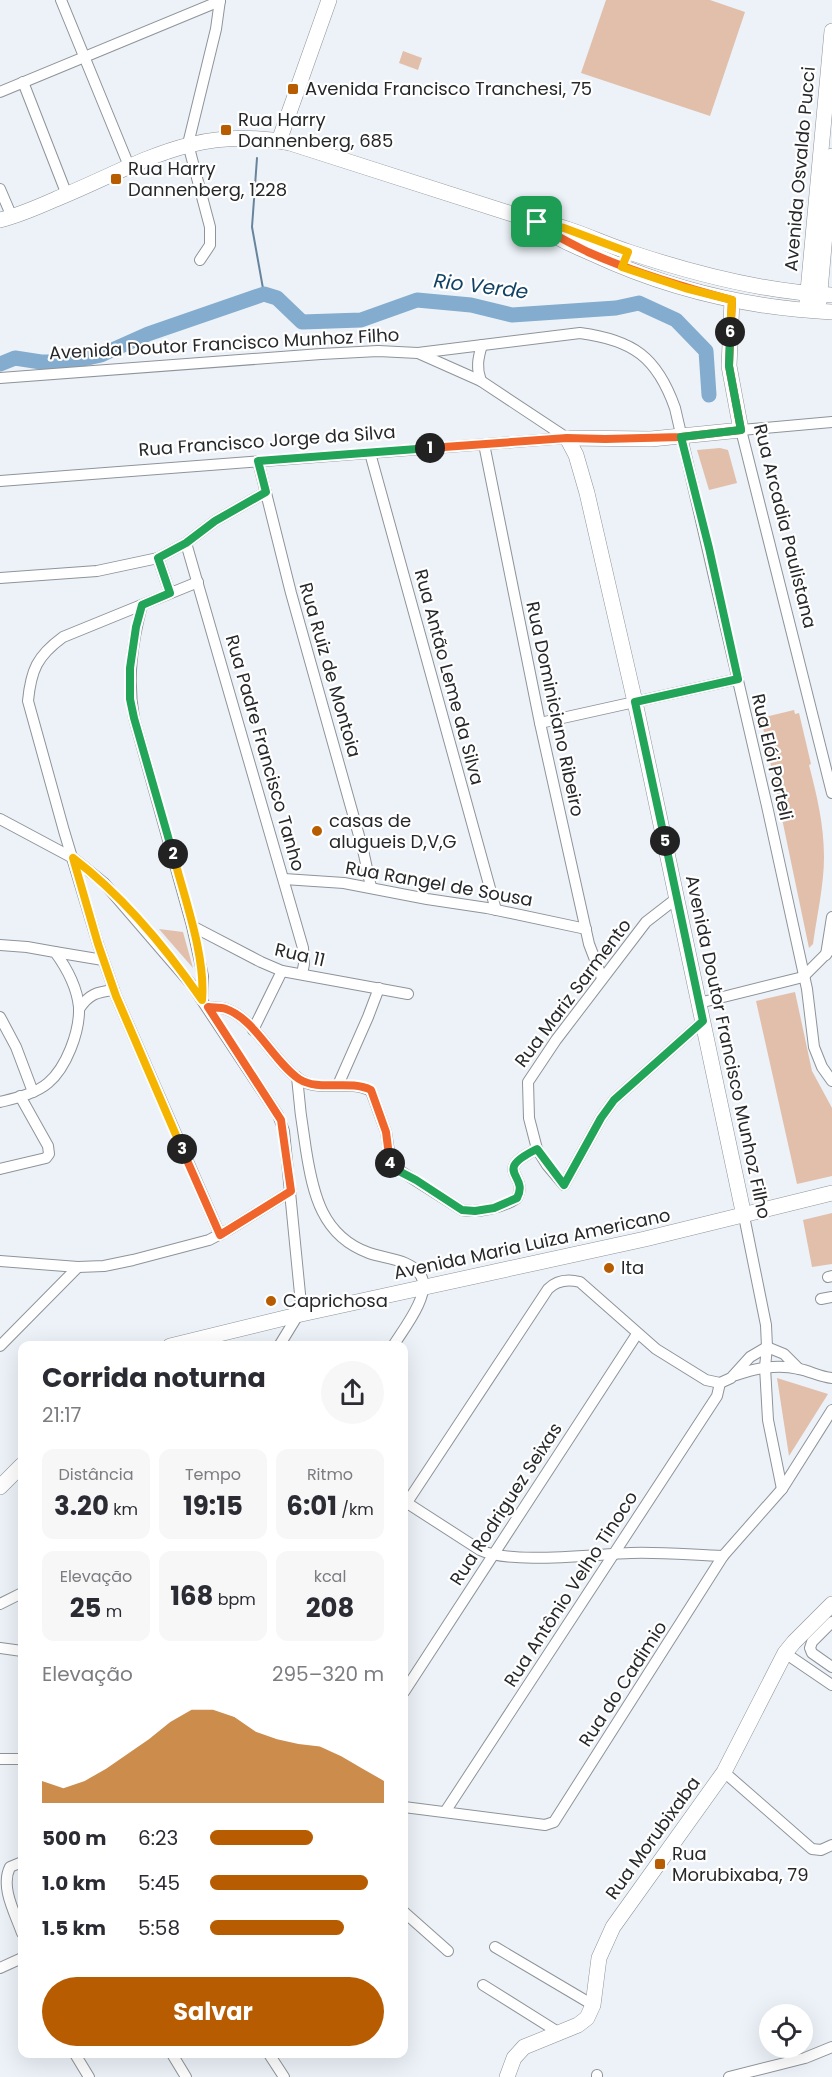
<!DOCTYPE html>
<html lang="pt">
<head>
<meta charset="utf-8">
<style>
  :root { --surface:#fff; --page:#f7f7f7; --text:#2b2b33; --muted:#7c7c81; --accent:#b75c00 }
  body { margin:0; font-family:Poppins,sans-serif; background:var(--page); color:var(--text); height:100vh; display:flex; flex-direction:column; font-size:22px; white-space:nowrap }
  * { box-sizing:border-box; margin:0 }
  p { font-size:20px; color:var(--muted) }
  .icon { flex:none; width:33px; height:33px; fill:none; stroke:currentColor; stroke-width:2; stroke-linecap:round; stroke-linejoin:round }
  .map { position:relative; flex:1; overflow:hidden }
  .side { position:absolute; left:18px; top:1341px; width:390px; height:717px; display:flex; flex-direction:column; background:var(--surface); border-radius:12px; box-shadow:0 6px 24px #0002 }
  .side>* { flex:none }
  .fabs { position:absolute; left:759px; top:2004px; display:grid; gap:12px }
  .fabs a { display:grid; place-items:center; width:54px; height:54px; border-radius:50%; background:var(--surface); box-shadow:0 6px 24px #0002; font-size:30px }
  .pin { position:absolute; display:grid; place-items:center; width:51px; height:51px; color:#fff; margin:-26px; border-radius:12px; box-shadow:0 3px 9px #0006 }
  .km { position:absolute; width:30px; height:30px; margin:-15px; border-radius:50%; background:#222; color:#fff; font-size:16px; line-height:30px; text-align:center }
  .round { display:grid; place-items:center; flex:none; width:63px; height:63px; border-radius:32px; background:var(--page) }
  .head { display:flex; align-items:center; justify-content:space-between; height:102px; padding:0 24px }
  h1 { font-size:27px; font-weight:700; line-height:45px }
  .metrics { display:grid; grid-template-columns:repeat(3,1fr); gap:9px; height:102px; padding:6px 24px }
  .metrics div { display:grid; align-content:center; border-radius:12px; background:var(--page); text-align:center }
  .metrics b { font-size:26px; font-weight:700 }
  .metrics small { font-size:16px; font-weight:400 }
  .metrics p { font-size:16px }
  .chart { height:168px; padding:12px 24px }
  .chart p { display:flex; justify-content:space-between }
  .chart svg { width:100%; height:108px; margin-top:6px; fill:var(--accent); opacity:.7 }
  .action { display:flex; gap:12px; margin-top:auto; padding:12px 24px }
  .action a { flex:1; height:69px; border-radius:36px; background:var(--accent); color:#fff; font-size:24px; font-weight:700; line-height:69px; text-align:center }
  ul { padding:0 24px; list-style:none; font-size:20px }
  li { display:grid; grid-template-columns:96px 72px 1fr; align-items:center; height:45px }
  li i { height:15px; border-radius:8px; background:var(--accent) }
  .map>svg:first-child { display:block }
  .green { fill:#e1bfaa }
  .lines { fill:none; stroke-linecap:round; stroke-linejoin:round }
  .stream { stroke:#67849d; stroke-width:2 }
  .river { stroke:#83acce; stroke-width:15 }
  .street-casing { stroke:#8e9499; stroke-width:12 }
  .secondary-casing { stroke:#8e9499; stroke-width:16 }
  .street { stroke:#fff; stroke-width:10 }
  .secondary { stroke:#fff; stroke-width:15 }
  .split-1-casing { stroke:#fff; stroke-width:12 }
  .split-2-casing { stroke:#fff; stroke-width:12 }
  .split-3-casing { stroke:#fff; stroke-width:12 }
  .split-4-casing { stroke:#fff; stroke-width:12 }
  .split-5-casing { stroke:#fff; stroke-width:12 }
  .split-6-casing { stroke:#fff; stroke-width:12 }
  .split-7-casing { stroke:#fff; stroke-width:12 }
  .split-1 { stroke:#f0652b; stroke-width:8 }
  .split-2 { stroke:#22a559; stroke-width:8 }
  .split-3 { stroke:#f5b400; stroke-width:8 }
  .split-4 { stroke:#f0652b; stroke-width:8 }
  .split-5 { stroke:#22a559; stroke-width:8 }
  .split-6 { stroke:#22a559; stroke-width:8 }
  .split-7 { stroke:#f5b400; stroke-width:8 }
  .poi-dot { fill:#b75c00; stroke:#fff; stroke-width:2 }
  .labels { text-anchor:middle; stroke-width:4.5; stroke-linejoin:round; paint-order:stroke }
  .poi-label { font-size:18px; fill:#26282a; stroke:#fff; text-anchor:start }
  .street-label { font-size:18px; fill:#26282a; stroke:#fff }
  .water-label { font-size:20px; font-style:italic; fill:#114264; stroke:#fff }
</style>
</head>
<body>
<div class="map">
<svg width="832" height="2077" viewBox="0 0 832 2077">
  <rect width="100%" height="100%" fill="#ecf2f8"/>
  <g class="green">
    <polygon points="606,0 710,0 745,12 710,116 581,73"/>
    <polygon points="403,51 422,58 418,70 399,63"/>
    <polygon points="720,448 728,450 737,483 709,490 697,450"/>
    <path d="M794 710 795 714 799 713 811 764 809 765C817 796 824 825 824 857 824 885 817 915 813 944L809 948 761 718Z"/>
    <polygon points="159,929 183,932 193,968"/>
    <polygon points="795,992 812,1071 832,1108 832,1176 797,1184 756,1001"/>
    <polygon points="832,1213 832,1264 812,1267 803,1220"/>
    <polygon points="777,1378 828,1394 789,1456"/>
  </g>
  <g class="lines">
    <polyline class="stream" points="257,158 252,227 264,294"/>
    <polyline class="river" points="0,364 15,358 41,362 70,362 101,355 148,334 264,294 277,298 302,322 361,320 417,300 471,305 512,315 616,308 639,303 676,320 706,351 709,395"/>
    <g class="street-casing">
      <g id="street">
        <polyline points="61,0 129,166"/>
        <polyline points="23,82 67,195"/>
        <polyline points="0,92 220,1"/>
        <polyline points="0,189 12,217"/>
        <polyline points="200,260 210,245 210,227 188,144 216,29 220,0"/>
        <path d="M418 353 580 333C633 340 657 357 675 408L767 806 807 989 814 1047 822 1067 832 1081"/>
        <polyline points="0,378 321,354 378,351 418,353 481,381 567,438"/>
        <path d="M481 381C476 368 478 358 482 345"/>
        <polyline points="832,422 741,430 832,793"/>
        <polyline points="484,444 540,723 589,944 602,978"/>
        <polyline points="370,453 496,910"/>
        <polyline points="258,461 291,593 363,850 371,887"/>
        <polyline points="0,481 566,438"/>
        <polyline points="186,543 303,948 304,964 302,974"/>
        <polyline points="158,558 170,593"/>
        <polyline points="0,578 97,571 158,558 186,543 215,521 266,492"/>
        <path d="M198 582 63 637C37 656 31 670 28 701L64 831 98 944 116 996 220 1235"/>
        <path d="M142 605C132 643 127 679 134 718L192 926 203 976 202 1000"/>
        <polyline points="540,723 738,679"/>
        <polyline points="0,819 73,858 104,883 191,984 278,1115 284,1131 301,1304 301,1310 279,1346"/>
        <polyline points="284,879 344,883 427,899 487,908 586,929"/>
        <polyline points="677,898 646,922 556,1040 528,1082 529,1118 537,1149 547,1165 564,1185 601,1118 614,1100 703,1021"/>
        <polyline points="192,926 261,962 282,971 408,994"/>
        <path d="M0 945 27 947 55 952C66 967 77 988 79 1007 80 1032 66 1068 48 1083 35 1094 16 1098 0 1102"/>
        <polyline points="55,952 103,960"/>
        <polyline points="826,955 832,917"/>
        <polyline points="699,1003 803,977 832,948"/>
        <path d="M208 1007C214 1008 220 1007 226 1009 255 1019 273 1061 299 1079 319 1093 349 1079 371 1091L386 1132 391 1165 462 1210C478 1213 503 1208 517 1198 530 1174 490 1172 537 1149"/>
        <path d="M79 1009C89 994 97 992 114 990"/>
        <polyline points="0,1017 16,1047 33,1092"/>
        <polyline points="253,1030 282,971"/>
        <path d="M297 1077C299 1102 302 1126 306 1150 313 1194 322 1236 369 1253 386 1259 411 1259 421 1276 432 1294 402 1331 393 1346"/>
        <polyline points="338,1085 368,1017 379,988"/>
        <polyline points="0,1169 46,1158 49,1154 48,1146 20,1096"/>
        <polyline points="744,1216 766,1325 767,1347 765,1367 768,1420 782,1489"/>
        <polyline points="0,1261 78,1267 104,1266 133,1260 209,1240 230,1229 291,1191"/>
        <polyline points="828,1277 832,1276"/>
        <polyline points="821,1299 832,1297"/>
        <polyline points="0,1346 78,1267"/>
        <path d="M736 1375C757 1368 777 1364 799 1369 810 1371 820 1377 832 1378"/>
        <path d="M404 1501 480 1550C512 1565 593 1554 631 1553 661 1552 693 1555 723 1556"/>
        <path d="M404 1507 548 1289C557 1280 568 1279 580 1282L656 1349 706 1380 720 1383 731 1378 750 1357 767 1347 784 1354 799 1369"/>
        <polyline points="0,1604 22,1593"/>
        <polyline points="832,1622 812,1642 810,1648 812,1653 832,1667"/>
        <polyline points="0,1648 22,1651"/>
        <polyline points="785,1653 832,1685"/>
        <polyline points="404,1692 637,1334"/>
        <polyline points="0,1759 22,1759"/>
        <polyline points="724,1772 812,1849 821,1850 832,1845"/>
        <polyline points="404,1807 545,1825 554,1822 723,1556 782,1489 832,1410"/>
        <polyline points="445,1812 717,1396 720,1383"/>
        <path d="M22 1862 10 1867C0 1887 15 1913 22 1933"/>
        <polyline points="404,1912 448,1951"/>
        <polyline points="495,1947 593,2005"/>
        <polyline points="0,1968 22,1958"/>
        <polyline points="483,1985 558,2032"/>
        <polyline points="75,2054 89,2077"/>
        <polyline points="172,2054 186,2077"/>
        <polyline points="269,2054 284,2077"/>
        <polyline points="597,2075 597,2077"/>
        <polyline points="729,2077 805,2058 832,2047"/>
      </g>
    </g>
    <g class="secondary-casing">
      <g id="secondary">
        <polyline points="279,141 329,0"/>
        <path d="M0 220C20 215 38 207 56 199 139 165 194 124 290 143L537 222C569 226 598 242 629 252 692 273 765 292 832 295"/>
        <path d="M541 226C557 239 575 246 593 254 668 289 750 308 832 312"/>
        <polyline points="807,302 832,31"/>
        <polyline points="819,302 832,156"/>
        <polyline points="567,438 576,455 587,493 635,702 744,1216"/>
        <polyline points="567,438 651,439 741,430 729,366 732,300"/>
        <polyline points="170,1346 297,1315 645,1239 832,1193"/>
        <polyline points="0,1487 22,1465"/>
        <polyline points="507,2077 514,2058 524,2047 578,2025 587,2018 593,2005 599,1958 613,1927 724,1772 785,1653 794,1642 832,1604"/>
      </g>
    </g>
    <use href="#street" class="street"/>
    <use href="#secondary" class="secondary"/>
  </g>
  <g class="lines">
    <g class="split-1-casing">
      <path id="split-1" d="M430 448 567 438 605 439 681 437 741 430 729 366 732 300C683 287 635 273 588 252 570 243 553 235 537 222"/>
    </g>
    <g class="split-2-casing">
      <polyline id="split-2" points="173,854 134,718 130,699 130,668 136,627 142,605 170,593 158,558 186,543 215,521 266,492 258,461 430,448"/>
    </g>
    <g class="split-3-casing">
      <path id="split-3" d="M173 854C184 897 206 956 202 1000 166 948 123 896 73 858L98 944 116 996 182 1149"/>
    </g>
    <g class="split-4-casing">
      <path id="split-4" d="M182 1149 220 1235 291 1191 281 1120 208 1007C214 1008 220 1007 226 1009 255 1019 273 1061 299 1079 319 1092 349 1079 371 1090L386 1132 390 1163"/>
    </g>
    <g class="split-5-casing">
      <path id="split-5" d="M390 1163 393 1168 416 1180 462 1210 475 1211 494 1208 517 1198C530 1174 490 1172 537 1149L564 1185 601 1118 614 1100 703 1021 665 841"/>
    </g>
    <g class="split-6-casing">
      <polyline id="split-6" points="665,841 635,702 738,679 709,548 681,437 741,430 729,366 730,332"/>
    </g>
    <g class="split-7-casing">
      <polyline id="split-7" points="537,222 564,228 628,252 622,267 685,288 732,300 730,332"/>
    </g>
    <use href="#split-1" class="split-1"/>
    <use href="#split-2" class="split-2"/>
    <use href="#split-3" class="split-3"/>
    <use href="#split-4" class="split-4"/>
    <use href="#split-5" class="split-5"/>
    <use href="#split-6" class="split-6"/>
    <use href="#split-7" class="split-7"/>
  </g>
  <g class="poi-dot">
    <rect x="287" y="83" width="12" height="12" rx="3"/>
    <rect x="220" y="124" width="12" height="12" rx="3"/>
    <rect x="110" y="173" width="12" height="12" rx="3"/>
    <circle cx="317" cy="831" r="6"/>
    <circle cx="609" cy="1268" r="6"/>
    <circle cx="271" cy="1301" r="6"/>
    <rect x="654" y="1858" width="12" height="12" rx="3"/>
  </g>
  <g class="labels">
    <g class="poi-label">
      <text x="305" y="95">Avenida Francisco Tranchesi, 75</text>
      <text x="238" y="126">Rua Harry<tspan x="238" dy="21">Dannenberg, 685</tspan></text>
      <text x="128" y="175">Rua Harry<tspan x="128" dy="21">Dannenberg, 1228</tspan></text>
      <text x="329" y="827">casas de<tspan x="329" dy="21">alugueis D,V,G</tspan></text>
      <text x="621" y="1274">Ita</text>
      <text x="283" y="1307">Caprichosa</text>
      <text x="672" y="1860">Rua<tspan x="672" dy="21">Morubixaba, 79</tspan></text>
    </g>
    <g class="street-label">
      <text transform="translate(800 169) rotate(-85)" y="6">Avenida Osvaldo Pucci</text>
      <text transform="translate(224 344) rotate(-3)" y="6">Avenida Doutor Francisco Munhoz Filho</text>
      <text transform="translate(267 441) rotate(-4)" y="6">Rua Francisco Jorge da Silva</text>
      <text transform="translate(785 526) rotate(76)" y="6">Rua Arcadia Paulistana</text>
      <text transform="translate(330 670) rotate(74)" y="6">Rua Ruiz de Montoia</text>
      <text transform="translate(449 677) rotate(75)" y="6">Rua Antão Leme da Silva</text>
      <text transform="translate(555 709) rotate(78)" y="6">Rua Dominiciano Ribeiro</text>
      <text transform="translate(265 753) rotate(74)" y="6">Rua Padre Francisco Tanho</text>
      <text transform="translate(772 757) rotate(77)" y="6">Rua Elói Porteli</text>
      <text transform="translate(439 884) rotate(10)" y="6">Rua Rangel de Sousa</text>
      <text transform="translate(300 955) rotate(13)" y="6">Rua 11</text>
      <text transform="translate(573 993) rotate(-53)" y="6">Rua Mariz Sarmento</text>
      <text transform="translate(728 1047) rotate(78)" y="6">Avenida Doutor Francisco Munhoz Filho</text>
      <text transform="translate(532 1244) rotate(-12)" y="6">Avenida Maria Luiza Americano</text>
      <text transform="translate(506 1504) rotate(-57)" y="6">Rua Rodriguez Seixas</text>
      <text transform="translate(571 1589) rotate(-57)" y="6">Rua Antônio Velho Tinoco</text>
      <text transform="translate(623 1684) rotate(-57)" y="6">Rua do Cadimio</text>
      <text transform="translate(653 1838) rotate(-54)" y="6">Rua Morubixaba</text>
    </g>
    <g class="water-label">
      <text transform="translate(481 286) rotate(7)" y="7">Rio Verde</text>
    </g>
  </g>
</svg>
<div class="fabs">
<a><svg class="icon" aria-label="locate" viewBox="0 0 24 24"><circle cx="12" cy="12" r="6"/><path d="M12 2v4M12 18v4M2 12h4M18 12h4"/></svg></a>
</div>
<div class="pin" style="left:537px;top:222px;background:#1e9e55"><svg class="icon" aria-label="arrive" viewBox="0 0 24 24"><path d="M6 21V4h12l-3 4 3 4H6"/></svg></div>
<b class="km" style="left:430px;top:448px">1</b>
<b class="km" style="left:173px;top:854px">2</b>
<b class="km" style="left:182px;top:1149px">3</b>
<b class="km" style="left:390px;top:1163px">4</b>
<b class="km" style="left:665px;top:841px">5</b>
<b class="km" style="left:730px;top:332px">6</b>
<section class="side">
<div class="head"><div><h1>Corrida noturna</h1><p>21:17</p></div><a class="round"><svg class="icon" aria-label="share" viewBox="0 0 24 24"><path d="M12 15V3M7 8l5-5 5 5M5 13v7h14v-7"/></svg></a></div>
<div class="metrics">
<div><p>Distância</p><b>3.20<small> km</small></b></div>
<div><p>Tempo</p><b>19:15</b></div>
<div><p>Ritmo</p><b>6:01<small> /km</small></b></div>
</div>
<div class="metrics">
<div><p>Elevação</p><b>25<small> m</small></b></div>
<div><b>168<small> bpm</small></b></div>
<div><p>kcal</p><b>208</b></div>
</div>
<div class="chart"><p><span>Elevação</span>295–320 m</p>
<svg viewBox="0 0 160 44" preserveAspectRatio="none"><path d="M0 44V35L10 38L20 35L30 30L40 24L50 18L60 11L70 6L80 6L90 9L100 15L110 18L120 20L130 21L140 25L150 30L160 35V44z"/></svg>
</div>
<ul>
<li><b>500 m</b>6:23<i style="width:59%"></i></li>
<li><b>1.0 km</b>5:45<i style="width:91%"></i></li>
<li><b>1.5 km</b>5:58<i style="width:77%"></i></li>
</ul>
<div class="action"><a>Salvar</a></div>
</section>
</div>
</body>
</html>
